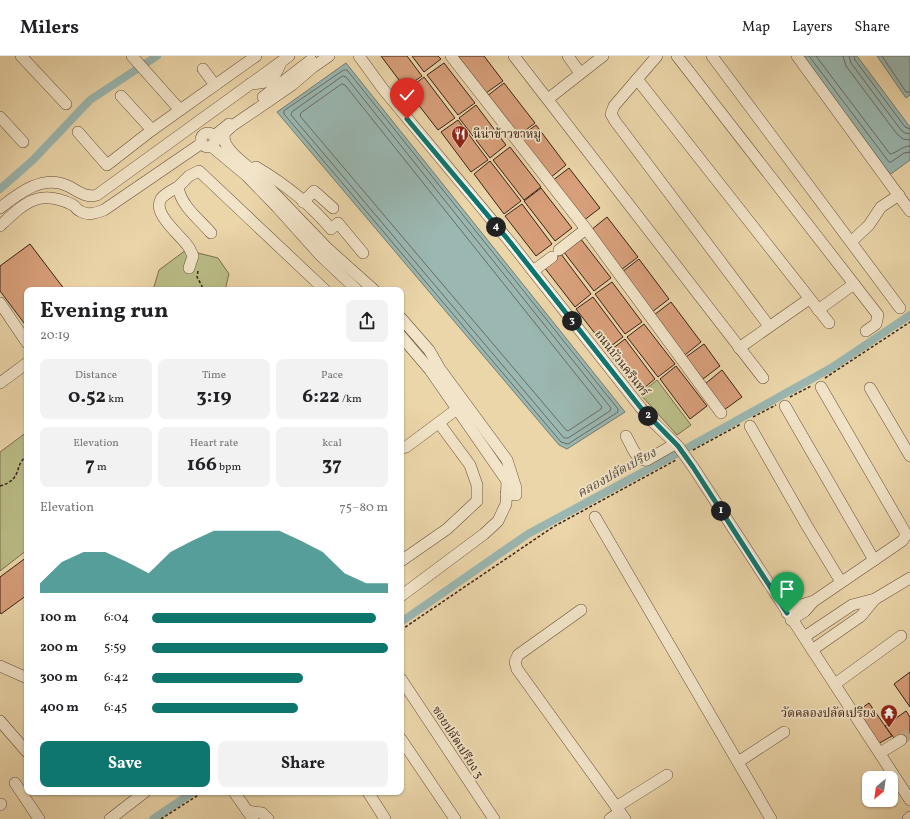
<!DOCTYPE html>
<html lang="en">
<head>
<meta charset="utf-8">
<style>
  :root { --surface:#fff; --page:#f2f2f2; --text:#202124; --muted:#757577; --line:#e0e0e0; --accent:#0f766e }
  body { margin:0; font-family:Vollkorn,"Noto Serif Thai",serif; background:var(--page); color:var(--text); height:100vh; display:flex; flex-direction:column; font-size:15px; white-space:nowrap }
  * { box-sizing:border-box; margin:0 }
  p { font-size:13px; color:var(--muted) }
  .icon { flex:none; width:22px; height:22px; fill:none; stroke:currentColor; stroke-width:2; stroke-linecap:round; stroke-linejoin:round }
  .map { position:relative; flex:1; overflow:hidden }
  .details { position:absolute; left:24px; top:231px; width:380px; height:508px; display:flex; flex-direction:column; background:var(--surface); border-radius:8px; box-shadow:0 1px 3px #0004 }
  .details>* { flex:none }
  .needle { width:26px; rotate:209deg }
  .controls { position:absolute; left:862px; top:715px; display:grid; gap:8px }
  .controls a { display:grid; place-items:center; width:36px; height:36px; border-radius:8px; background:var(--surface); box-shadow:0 1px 3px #0004; font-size:20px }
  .pin { position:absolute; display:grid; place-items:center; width:34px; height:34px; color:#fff; margin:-41px -17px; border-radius:50% 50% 50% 0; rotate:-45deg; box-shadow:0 0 4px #0007 }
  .pin .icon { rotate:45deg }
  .km { position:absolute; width:20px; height:20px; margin:-10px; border-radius:50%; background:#222; color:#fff; font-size:11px; line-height:20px; text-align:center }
  .round { display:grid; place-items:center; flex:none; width:42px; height:42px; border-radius:8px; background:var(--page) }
  .summary { display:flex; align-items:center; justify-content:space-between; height:68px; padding:0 16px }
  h1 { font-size:22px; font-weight:700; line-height:30px }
  .stats { display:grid; grid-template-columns:repeat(3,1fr); gap:6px; height:68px; padding:4px 16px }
  .stats div { display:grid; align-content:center; border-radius:8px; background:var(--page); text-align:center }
  .stats b { font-size:20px; font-weight:700 }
  .stats small { font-size:11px; font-weight:400 }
  .stats p { font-size:11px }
  .chart { height:112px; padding:8px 16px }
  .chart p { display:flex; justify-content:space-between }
  .chart svg { width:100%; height:72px; margin-top:4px; fill:var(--accent); opacity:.7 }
  .cta { display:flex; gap:8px; margin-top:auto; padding:8px 16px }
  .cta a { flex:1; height:46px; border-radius:8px; background:var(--accent); color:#fff; font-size:16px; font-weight:700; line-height:46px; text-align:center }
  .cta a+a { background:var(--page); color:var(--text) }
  ul { padding:0 16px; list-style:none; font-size:13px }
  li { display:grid; grid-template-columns:64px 48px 1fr; align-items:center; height:30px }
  li i { height:10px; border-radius:5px; background:var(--accent) }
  header { display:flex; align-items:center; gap:24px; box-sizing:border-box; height:56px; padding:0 20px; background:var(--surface); border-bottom:1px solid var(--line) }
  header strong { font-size:19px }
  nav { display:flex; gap:22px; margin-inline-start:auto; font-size:14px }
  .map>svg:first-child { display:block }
  .green { fill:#babd87; stroke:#7a6e4e }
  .water { fill:#9ab7b1; stroke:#737b72 }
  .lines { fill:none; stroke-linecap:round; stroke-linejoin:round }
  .shore { stroke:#6a6c62; stroke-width:1 }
  .canal { stroke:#9ab7b1; stroke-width:8 }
  .building { fill:#d79f7a; stroke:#392014 }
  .minor-tunnel { stroke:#c7b28c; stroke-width:11; stroke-dasharray:11 5.5; stroke-linecap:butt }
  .minor-casing { stroke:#664e3a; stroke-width:12 }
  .path { stroke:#392014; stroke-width:1.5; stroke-dasharray:3 2; stroke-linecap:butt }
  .minor { stroke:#f2e4c8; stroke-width:11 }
  .route-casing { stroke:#fff; stroke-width:8 }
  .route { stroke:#0f766e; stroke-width:5 }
  .labels { text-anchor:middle; stroke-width:3.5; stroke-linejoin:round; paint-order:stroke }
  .poi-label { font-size:12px; fill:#392014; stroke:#f2e4c8; text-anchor:start }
  .street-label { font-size:12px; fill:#392014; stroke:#f2e4c8 }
  .water-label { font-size:13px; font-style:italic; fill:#564d43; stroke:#f2e4c8 }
</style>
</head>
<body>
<header>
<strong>Milers</strong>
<nav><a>Map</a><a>Layers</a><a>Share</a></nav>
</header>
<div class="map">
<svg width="910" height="763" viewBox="0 0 910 763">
  <rect width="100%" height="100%" fill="#ebd6aa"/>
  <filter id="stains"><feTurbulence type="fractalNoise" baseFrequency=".005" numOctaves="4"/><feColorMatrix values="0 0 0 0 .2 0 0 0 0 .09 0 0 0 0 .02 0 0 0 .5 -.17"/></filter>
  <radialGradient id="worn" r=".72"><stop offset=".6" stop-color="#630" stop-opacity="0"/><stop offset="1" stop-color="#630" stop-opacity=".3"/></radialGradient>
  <g class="green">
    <polygon points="186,194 218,202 229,218 225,234 153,234 159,214"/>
    <polygon points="657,324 691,369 677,379 640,338"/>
    <polygon points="27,376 27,494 0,515 0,396"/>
  </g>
  <g class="water">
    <polygon points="798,0 857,0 910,71 910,104 888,120"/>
    <polygon points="877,0 910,0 910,39 906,42"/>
    <polygon points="346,7 625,356 567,393 559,389 277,56"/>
  </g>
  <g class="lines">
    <g class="shore">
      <polyline points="809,0 889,106 891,106 904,97 910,96"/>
      <path d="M816 0 890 98C897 97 902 90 910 90"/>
      <polyline points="843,0 846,10 897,78 903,83 910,84"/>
      <polyline points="849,0 851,7 901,74 905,77 910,78"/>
      <polyline points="854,0 855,4 905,71 910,73"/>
      <polyline points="882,0 906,36 910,36"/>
      <polygon points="344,14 347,14 618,353 618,356 568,388 561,386 284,58 284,55"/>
      <polygon points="343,20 346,21 611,352 610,355 568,382 564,382 291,59 292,56"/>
      <polygon points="342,28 345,29 602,351 601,353 568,375 566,374 300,60 301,57"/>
    </g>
    <g class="canal">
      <polyline points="0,133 33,104 90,44 157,0"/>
      <polyline points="401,566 528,478 678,397 831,312 910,259"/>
      <polyline points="153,763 193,736"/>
    </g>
  </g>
  <g class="building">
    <polygon points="381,0 407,0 422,20 405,32"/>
    <polygon points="412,0 438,0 441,3 424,16"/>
    <polygon points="458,0 484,0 503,25 486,37"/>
    <polygon points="444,7 475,47 458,59 427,19"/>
    <polygon points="424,21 455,62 438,74 407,34"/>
    <polygon points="504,27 535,67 518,80 487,40"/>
    <polygon points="476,49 506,89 490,102 459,62"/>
    <polygon points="458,64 488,104 471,116 441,76"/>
    <polygon points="536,69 566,109 550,122 519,82"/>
    <polygon points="510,91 541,131 524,144 493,104"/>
    <polygon points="490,105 521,145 504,158 474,118"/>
    <polygon points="569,112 600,152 583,165 552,125"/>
    <polygon points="541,132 572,172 555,185 524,145"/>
    <polygon points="522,148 552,188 536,200 505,160"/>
    <polygon points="607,161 638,201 621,214 591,174"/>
    <polygon points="580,182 611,222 594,235 563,195"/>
    <polygon points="30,188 65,234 27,234 27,271 0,235 0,210"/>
    <polygon points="561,198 591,238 575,251 544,211"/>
    <polygon points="639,203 669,243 652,256 622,216"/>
    <polygon points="612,226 642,266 625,278 595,238"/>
    <polygon points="593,241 623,281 607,293 576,253"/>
    <polygon points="671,246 701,286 685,299 654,259"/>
    <polygon points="644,268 675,308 658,321 627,281"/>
    <polygon points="625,283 655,323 639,336 608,296"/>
    <polygon points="704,288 720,310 703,323 686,301"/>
    <polygon points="676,310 707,350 690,363 660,323"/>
    <polygon points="722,314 742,341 724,354 705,328"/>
    <polygon points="27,501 27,539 1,558 0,556 0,521"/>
    <polygon points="910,616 910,651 894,628"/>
    <polygon points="869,647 892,680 878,688 856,656"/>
    <polygon points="906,655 910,661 910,678 897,686 885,670"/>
  </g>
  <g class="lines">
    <polyline class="minor-tunnel" points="901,684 910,677"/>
    <g class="minor-casing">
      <g id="minor">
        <polyline points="21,0 66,48"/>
        <polyline points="132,0 180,54"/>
        <path d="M329 0 313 11 292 29 232 70C230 72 226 75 225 77 219 91 244 107 252 114L256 111C283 127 311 149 331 173L338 167 363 197"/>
        <polyline points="359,0 383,33 510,186 641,352 653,366 678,390 693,411 910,744"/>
        <polyline points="451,0 586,173 721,357"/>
        <polyline points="514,0 763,322"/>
        <polyline points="568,0 580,17"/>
        <polyline points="657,0 614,50 611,58 615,65 769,270"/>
        <polyline points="677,0 878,259 876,268 866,275"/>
        <polyline points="712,0 900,252"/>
        <polyline points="797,0 910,155"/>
        <polyline points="203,13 215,29"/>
        <polyline points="637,23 829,267"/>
        <path d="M250 28C270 27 274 25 281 6"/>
        <polyline points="121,40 152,74"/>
        <polyline points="263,41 311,4"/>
        <polyline points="548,43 603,0"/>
        <polyline points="0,61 23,86"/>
        <polyline points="78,76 107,109 152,74 256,0"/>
        <circle cx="208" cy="84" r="7"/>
        <polyline points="214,80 229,68"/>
        <polyline points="211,90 247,120 277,151 321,200 357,234"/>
        <polyline points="250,117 252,114 327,192 374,234"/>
        <path d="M178 131C173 134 165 137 161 143 152 157 179 178 187 189 190 192 191 196 193 200L189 212"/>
        <polyline points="303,146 314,135 333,152"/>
        <path d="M0 152C19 137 43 118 68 130 78 135 85 142 97 139L289 0"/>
        <path d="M0 170C24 147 39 132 73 149 76 151 77 154 80 155 88 160 96 157 104 154L202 87"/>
        <path d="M211 177C199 163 181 150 178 131L189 120 199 115 325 234"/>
        <polyline points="851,186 869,169 881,151 899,139"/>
        <polyline points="559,194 586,173"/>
        <polyline points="533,215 552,201"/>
        <polyline points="0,247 27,287"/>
        <polyline points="818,254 854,228"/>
        <polyline points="401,262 429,294 440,313 507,404 516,432 516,439 506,438"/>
        <polyline points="401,280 430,314 507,425 506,448 498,465 484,478 401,540"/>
        <polyline points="739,292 809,243"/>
        <polyline points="0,327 27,307"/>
        <polyline points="870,332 910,400"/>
        <polyline points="785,350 874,504"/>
        <polyline points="750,370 807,470 841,526"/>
        <path d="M626 380C631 388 636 406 647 404L675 388"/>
        <polyline points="401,392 406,391 457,353"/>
        <polyline points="595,461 771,763"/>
        <polyline points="401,505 447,473 477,445 477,429 470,409 439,367"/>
        <polyline points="581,554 518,599 515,606 517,613 625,763"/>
        <polyline points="787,557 798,550 814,545 902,485 905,481 905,476 821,331"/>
        <polyline points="791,564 805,555 812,547"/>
        <polyline points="804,581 852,549 875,543 910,522"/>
        <polyline points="812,594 861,560 875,543"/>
        <polyline points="0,610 27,622"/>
        <polyline points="401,623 494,763"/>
        <polyline points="835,628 901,580"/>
        <polyline points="0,665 27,696"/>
        <polyline points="401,683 455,763"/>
        <polyline points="880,697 901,684"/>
        <polyline points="738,706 784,676"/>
        <polyline points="15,727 39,763"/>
        <polyline points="234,736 253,763"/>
        <polyline points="368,736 385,763"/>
        <polyline points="0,749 1,748"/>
        <polyline points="616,751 667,719"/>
        <polyline points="247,755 262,757 268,763"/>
        <polyline points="110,763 145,736"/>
        <polyline points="610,763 620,756"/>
        <polyline points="908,763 910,761"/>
      </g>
    </g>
    <g class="path">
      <polyline points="198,215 197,221 202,230 201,234"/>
      <polyline points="825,322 910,266"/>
      <polyline points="790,341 811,330"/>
      <polyline points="753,361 776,349"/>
      <polyline points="693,394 741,368"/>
      <path d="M0 430C24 423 13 409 27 400"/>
      <polyline points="401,574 553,471 676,404"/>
      <polyline points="161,763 203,736"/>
    </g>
    <use href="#minor" class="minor"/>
  </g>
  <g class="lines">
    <g class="route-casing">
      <polyline id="route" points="407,63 510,186 641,352 678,390 693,411 787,557"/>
    </g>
    <use href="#route" class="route"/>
  </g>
  <defs>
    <g id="restaurant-pin" transform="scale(0.9)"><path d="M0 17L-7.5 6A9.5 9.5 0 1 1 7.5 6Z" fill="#8f2418" stroke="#f2e4c8"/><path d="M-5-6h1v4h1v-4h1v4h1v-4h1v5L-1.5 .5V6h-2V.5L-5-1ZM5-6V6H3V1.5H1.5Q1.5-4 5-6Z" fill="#fff"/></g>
    <g id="temple-pin" transform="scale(0.9)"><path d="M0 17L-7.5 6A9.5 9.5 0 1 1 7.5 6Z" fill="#8f2418" stroke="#f2e4c8"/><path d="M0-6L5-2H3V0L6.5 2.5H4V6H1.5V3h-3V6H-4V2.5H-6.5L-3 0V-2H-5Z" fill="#fff"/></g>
  </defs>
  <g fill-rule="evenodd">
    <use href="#restaurant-pin" x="460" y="78"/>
    <use href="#temple-pin" x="889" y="657"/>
  </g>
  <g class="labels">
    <g class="poi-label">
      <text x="473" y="82">นีน่าข้าวขาหมู</text>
      <text x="876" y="661" text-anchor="end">วัดคลองปลัดเปรียง</text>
    </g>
    <g class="street-label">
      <text transform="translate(622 307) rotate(52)" y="4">ถนนบัวนครินทร์</text>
      <text transform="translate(458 686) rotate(57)" y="4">ซอยปลัดเปรียง 3</text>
    </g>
    <g class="water-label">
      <text transform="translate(616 416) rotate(-29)" y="5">คลองปลัดเปรียง</text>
    </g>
  </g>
  <rect width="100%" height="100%" filter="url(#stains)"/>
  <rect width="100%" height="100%" fill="url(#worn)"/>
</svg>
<div class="controls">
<a><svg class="needle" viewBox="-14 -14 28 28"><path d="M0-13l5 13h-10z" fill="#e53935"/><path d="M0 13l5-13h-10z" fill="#757577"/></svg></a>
</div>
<div class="pin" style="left:787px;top:557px;background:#1e9e55"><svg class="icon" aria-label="arrive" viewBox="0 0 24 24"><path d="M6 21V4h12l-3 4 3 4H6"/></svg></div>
<div class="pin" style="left:407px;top:63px;background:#d93025"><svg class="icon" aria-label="check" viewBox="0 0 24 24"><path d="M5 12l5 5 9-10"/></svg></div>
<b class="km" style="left:721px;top:455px">1</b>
<b class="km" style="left:648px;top:360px">2</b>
<b class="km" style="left:572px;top:265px">3</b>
<b class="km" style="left:496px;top:171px">4</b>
<section class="details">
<div class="summary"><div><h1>Evening run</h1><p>20:19</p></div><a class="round"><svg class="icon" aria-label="share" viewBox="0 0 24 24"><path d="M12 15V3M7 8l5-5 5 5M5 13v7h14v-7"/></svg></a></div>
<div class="stats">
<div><p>Distance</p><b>0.52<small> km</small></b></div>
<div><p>Time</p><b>3:19</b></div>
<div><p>Pace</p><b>6:22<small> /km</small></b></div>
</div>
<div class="stats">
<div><p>Elevation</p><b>7<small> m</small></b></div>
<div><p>Heart rate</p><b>166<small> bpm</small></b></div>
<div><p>kcal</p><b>37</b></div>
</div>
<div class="chart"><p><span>Elevation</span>75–80 m</p>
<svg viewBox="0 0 160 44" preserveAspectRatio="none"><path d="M0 44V38L10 25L20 19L30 19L40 25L50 32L60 19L70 12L80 6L90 6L100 6L110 6L120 12L130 19L140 32L150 38L160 38V44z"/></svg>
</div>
<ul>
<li><b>100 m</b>6:04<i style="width:95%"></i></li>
<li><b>200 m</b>5:59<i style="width:100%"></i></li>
<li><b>300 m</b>6:42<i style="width:64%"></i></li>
<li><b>400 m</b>6:45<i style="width:62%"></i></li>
</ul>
<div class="cta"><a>Save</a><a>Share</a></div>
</section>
</div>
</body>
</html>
